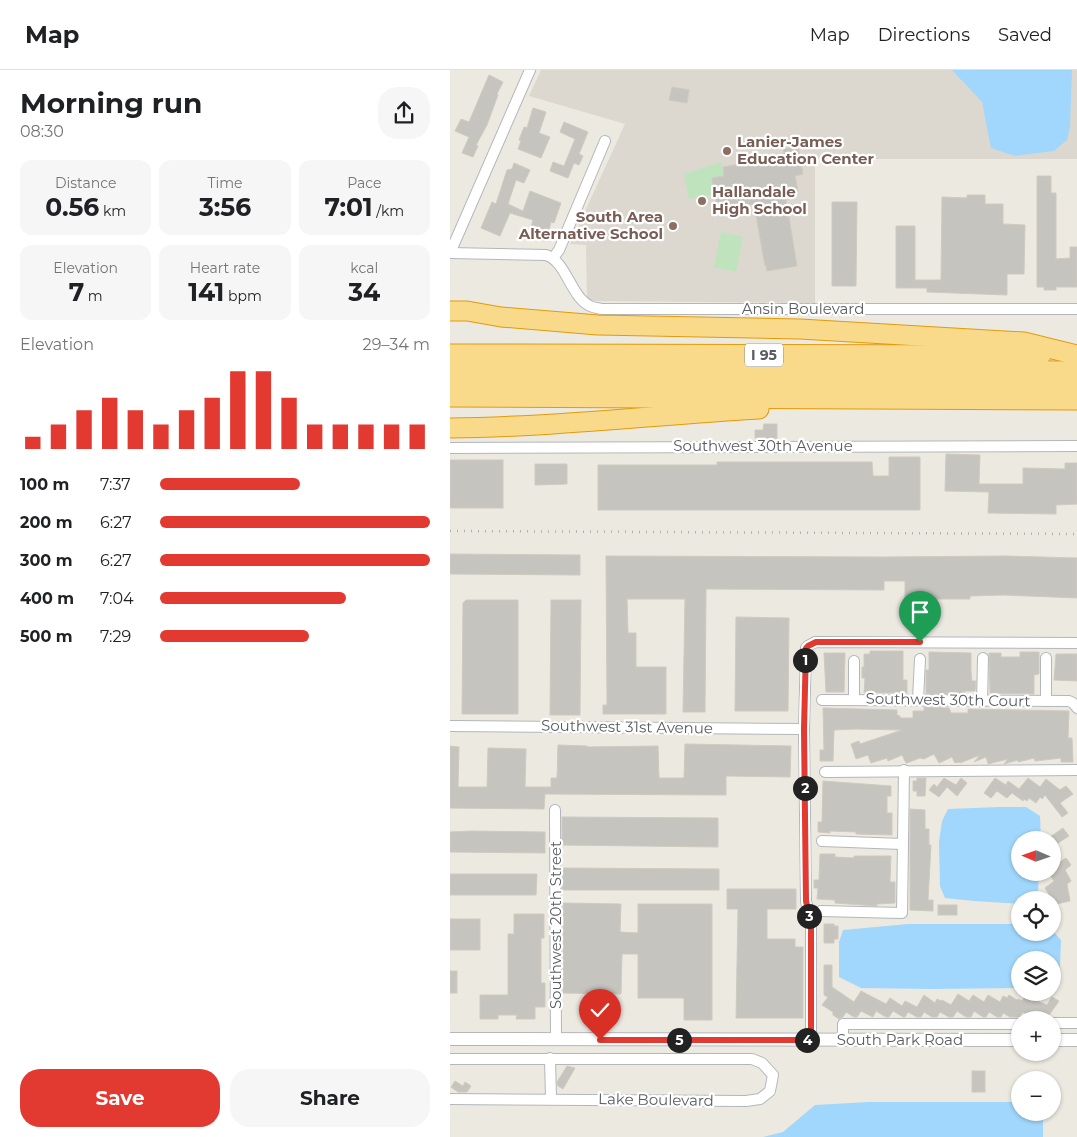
<!DOCTYPE html>
<html lang="en">
<head>
<meta charset="utf-8">
<style>
  :root { --surface:#fff; --page:#f6f6f6; --text:#202124; --muted:#757577; --line:#e0e0e0; --accent:#e23930 }
  body { margin:0; font-family:Montserrat,sans-serif; background:var(--page); color:var(--text); height:100vh; display:flex; flex-direction:column; font-size:19px; white-space:nowrap }
  * { box-sizing:border-box; margin:0 }
  p { font-size:16px; color:var(--muted) }
  .icon { flex:none; width:28px; height:28px; fill:none; stroke:currentColor; stroke-width:2; stroke-linecap:round; stroke-linejoin:round }
  .map { position:relative; flex:1; overflow:hidden }
  .sheet { display:flex; flex-direction:column; background:var(--surface); width:450px }
  .sheet>* { flex:none }
  .needle { width:32px; rotate:272deg }
  .controls { position:absolute; left:561px; top:761px; display:grid; gap:10px }
  .controls a { display:grid; place-items:center; width:50px; height:50px; border-radius:50%; background:var(--surface); box-shadow:0 1px 4px #0004; font-size:25px }
  .pin { position:absolute; display:grid; place-items:center; width:42px; height:42px; color:#fff; margin:-51px -21px; border-radius:50% 50% 50% 0; rotate:-45deg; box-shadow:0 0 5px #0007 }
  .pin .icon { rotate:45deg }
  .km { position:absolute; width:25px; height:25px; margin:-12px; border-radius:50%; background:#222; color:#fff; font-size:14px; line-height:25px; text-align:center }
  .round { display:grid; place-items:center; flex:none; width:52px; height:52px; border-radius:20px; background:var(--page) }
  .headline { display:flex; align-items:center; justify-content:space-between; height:85px; padding:0 20px }
  h1 { font-size:28px; font-weight:700; line-height:38px }
  .stats { display:grid; grid-template-columns:repeat(3,1fr); gap:8px; height:85px; padding:5px 20px }
  .stats div { display:grid; align-content:center; border-radius:12px; background:var(--page); text-align:center }
  .stats b { font-size:25px; font-weight:700 }
  .stats small { font-size:14px; font-weight:400 }
  .stats p { font-size:14px }
  .chart { height:140px; padding:10px 20px }
  .chart p { display:flex; justify-content:space-between }
  .chart svg { width:100%; height:90px; margin-top:5px; stroke:var(--accent); stroke-width:6 }
  .action { display:flex; gap:10px; margin-top:auto; padding:10px 20px }
  .action a { flex:1; height:58px; border-radius:20px; background:var(--accent); color:#fff; font-size:20px; font-weight:700; line-height:58px; text-align:center }
  .action a+a { background:var(--page); color:var(--text) }
  ul { padding:0 20px; list-style:none; font-size:16px }
  li { display:grid; grid-template-columns:80px 60px 1fr; align-items:center; height:38px }
  li i { height:12px; border-radius:6px; background:var(--accent) }
  header { display:flex; align-items:center; gap:30px; box-sizing:border-box; height:70px; padding:0 25px; background:var(--surface); border-bottom:1px solid var(--line) }
  header strong { font-size:24px }
  nav { display:flex; gap:28px; margin-inline-start:auto; font-size:18px }
  main { display:flex; flex:1; min-height:0 }
  .map>svg:first-child { display:block }
  .education { fill:#dcd8cf }
  .green { fill:#bee3bd }
  .water { fill:#a1d7fc }
  .building { fill:#c6c4be; stroke:#d0cabf }
  .lines { fill:none; stroke-linecap:round; stroke-linejoin:round }
  .minor-casing { stroke:#b3b7bb; stroke-width:12 }
  .tertiary-casing { stroke:#b3b7bb; stroke-width:14 }
  .motorway-casing { stroke:#e49a08; stroke-width:21 }
  .minor { stroke:#fff; stroke-width:10 }
  .tertiary { stroke:#fff; stroke-width:12 }
  .motorway { stroke:#f9da8b; stroke-width:19 }
  .rail { stroke:#b0b1b1; stroke-width:2.5; stroke-dasharray:1 6; stroke-linecap:butt }
  .route-casing { stroke:#fff; stroke-width:10 }
  .route { stroke:#e23930; stroke-width:6 }
  .education-dot { fill:#8d6e63; stroke:#fff; stroke-width:2 }
  .labels { text-anchor:middle; stroke-width:4.5; stroke-linejoin:round; paint-order:stroke }
  .shield { fill:#fff; stroke:#8b8e90; stroke-width:1 }
  .shield-label { font-size:14px; font-weight:bold; fill:#595d61 }
  .education-label { font-size:15px; font-weight:bold; fill:#785e54; stroke:#fff; text-anchor:start }
  .street-label { font-size:15px; fill:#595d61; stroke:#fff }
</style>
</head>
<body>
<header>
<strong>Map</strong>
<nav><a>Map</a><a>Directions</a><a>Saved</a></nav>
</header>
<main>
<section class="sheet">
<div class="headline"><div><h1>Morning run</h1><p>08:30</p></div><a class="round"><svg class="icon" aria-label="share" viewBox="0 0 24 24"><path d="M12 15V3M7 8l5-5 5 5M5 13v7h14v-7"/></svg></a></div>
<div class="stats">
<div><p>Distance</p><b>0.56<small> km</small></b></div>
<div><p>Time</p><b>3:56</b></div>
<div><p>Pace</p><b>7:01<small> /km</small></b></div>
</div>
<div class="stats">
<div><p>Elevation</p><b>7<small> m</small></b></div>
<div><p>Heart rate</p><b>141<small> bpm</small></b></div>
<div><p>kcal</p><b>34</b></div>
</div>
<div class="chart"><p><span>Elevation</span>29–34 m</p>
<svg viewBox="0 0 160 44" preserveAspectRatio="none"><path d="M5 44V38M15 44V32M25 44V25M35 44V19M45 44V25M55 44V32M65 44V25M75 44V19M85 44V6M95 44V6M105 44V19M115 44V32M125 44V32M135 44V32M145 44V32M155 44V32"/></svg>
</div>
<ul>
<li><b>100 m</b>7:37<i style="width:52%"></i></li>
<li><b>200 m</b>6:27<i style="width:100%"></i></li>
<li><b>300 m</b>6:27<i style="width:100%"></i></li>
<li><b>400 m</b>7:04<i style="width:69%"></i></li>
<li><b>500 m</b>7:29<i style="width:55%"></i></li>
</ul>
<div class="action"><a>Save</a><a>Share</a></div>
</section>
<div class="map">
<svg width="627" height="1067" viewBox="0 0 627 1067">
  <rect width="100%" height="100%" fill="#ece9e1"/>
  <polygon class="education" points="91,0 627,0 627,89 365,89 365,233 142,231 137,230 136,175 120,174 175,54 79,26"/>
  <g class="green">
    <polygon points="271,92 274,106 265,124 239,129 234,104"/>
    <polygon points="271,162 293,167 286,202 264,197"/>
  </g>
  <g class="water">
    <polygon points="502,0 622,0 620,57 617,70 604,81 565,86 541,78 532,32"/>
    <polygon points="550,737 576,737 590,746 591,770 570,770 570,802 589,803 588,823 579,830 570,830 570,834 524,831 495,828 490,816 489,772 492,751 498,739"/>
    <polygon points="458,854 570,854 570,862 602,862 603,861 611,870 610,897 603,911 602,890 570,890 570,918 481,919 411,918 389,907 389,872 393,860"/>
    <polygon points="419,1032 570,1032 570,1042 593,1043 593,1067 313,1067 333,1062 365,1035"/>
  </g>
  <g class="building">
    <polygon points="39,5 53,12 47,24 48,25 37,55 26,75 28,76 23,87 12,83 19,67 5,61 11,49 19,52"/>
    <polygon points="222,17 239,20 237,33 219,30"/>
    <polygon points="83,38 96,42 89,63 100,67 91,88 68,79 71,71 69,70 74,57 77,58"/>
    <polygon points="114,52 138,62 129,84 133,86 129,95 124,93 118,108 100,101 103,92 114,96 125,69 110,62"/>
    <polygon points="348,76 353,104 345,106 348,121 335,123 347,196 317,201 316,195 315,196 304,134 267,140 262,108 274,106 273,97 324,88 323,85 334,83 333,79"/>
    <polygon points="64,93 80,100 74,113 66,110 58,134 73,141 80,121 111,133 104,153 101,152 96,171 78,169 83,150 60,143 50,166 31,158 42,132 46,134 57,100 62,99"/>
    <polygon points="587,106 601,106 601,123 606,123 606,189 620,188 620,177 627,177 627,217 606,217 606,220 594,220 594,217 587,217"/>
    <polygon points="517,125 535,125 535,134 553,134 553,154 575,155 574,204 557,204 557,225 477,222 477,218 446,218 446,156 465,156 465,210 491,210 492,127 517,128"/>
    <polygon points="382,132 407,132 406,216 382,216"/>
    <polygon points="314,354 327,354 327,369 305,368 305,360 313,360"/>
    <polygon points="496,384 530,385 529,414 573,414 573,398 615,399 615,393 627,393 627,434 606,435 606,444 538,443 539,422 495,421"/>
    <polygon points="439,387 470,387 470,440 148,440 148,395 267,395 267,392 422,392 423,406 439,406"/>
    <rect x="0" y="390" width="53" height="48"/>
    <polygon points="85,394 117,394 117,414 85,415"/>
    <polygon points="0,484 130,485 130,505 0,504"/>
    <polygon points="156,486 435,487 555,486 627,488 627,528 553,525 520,526 520,529 455,529 455,511 434,511 434,520 256,519 255,642 233,642 235,529 177,529 178,563 186,563 186,597 216,597 216,644 153,644 153,635 157,635"/>
    <polygon points="16,530 68,530 68,644 12,644 13,533"/>
    <polygon points="101,530 131,530 130,645 100,645"/>
    <polygon points="286,547 339,548 338,641 285,641"/>
    <polygon points="420,581 453,581 453,610 457,610 457,623 414,623 415,608 412,608 412,597 414,597 414,584 420,584"/>
    <polygon points="479,582 521,583 521,601 522,611 526,611 525,621 515,621 515,624 476,624 476,600 479,600"/>
    <polygon points="570,582 589,582 589,604 584,605 584,624 540,623 539,583 551,583 551,587 570,587"/>
    <polygon points="374,583 395,583 394,622 376,622"/>
    <polygon points="606,584 627,584 627,611 604,610"/>
    <polygon points="474,637 499,638 501,643 518,643 518,639 619,641 618,668 622,668 623,692 611,692 611,688 585,691 584,688 568,692 568,690 554,694 558,689 538,694 536,687 524,692 530,685 510,693 509,692 505,693 502,687 489,693 484,684 474,689 470,688 457,693 456,693 452,685 438,691 437,688 421,693 418,685 406,689 401,674 409,671 410,674 452,660 405,659 384,660 383,691 370,691 370,680 374,680 373,638 447,640 447,645 450,646 450,648 463,648 463,641 474,641"/>
    <polygon points="235,674 341,676 340,707 276,706 276,725 95,724 94,739 0,738 0,676 9,677 8,717 37,717 38,678 76,679 75,717 101,717 101,708 107,708 108,675 137,676 137,677 208,676 209,708 234,708"/>
    <polygon points="467,708 476,708 475,726 467,726 467,721 463,721 463,711 467,711"/>
    <polygon points="494,708 506,715 511,708 517,713 507,726 497,717 489,727 479,720 484,714 487,717"/>
    <polygon points="545,708 556,715 558,711 569,719 578,708 590,717 596,709 610,720 616,716 623,724 610,733 618,743 612,747 595,725 592,729 590,727 586,733 579,728 577,731 574,729 573,731 562,723 557,728 547,721 541,728 534,723"/>
    <polygon points="373,711 441,716 441,726 437,726 437,743 442,743 442,765 406,764 406,762 380,761 380,763 368,762 368,752 372,752"/>
    <polygon points="460,739 475,740 475,759 479,759 479,775 481,775 478,830 483,830 483,841 460,840"/>
    <polygon points="112,747 268,748 268,777 112,775"/>
    <polygon points="613,758 619,766 605,775 600,767"/>
    <polygon points="21,761 95,762 95,783 0,782 0,762"/>
    <polygon points="370,784 385,784 385,787 404,788 404,786 441,786 440,812 445,812 445,833 427,834 427,836 385,833 385,830 367,829 368,818 364,818 364,810 369,810"/>
    <polygon points="616,788 621,795 615,800 621,811 617,814 620,831 602,835 602,829 595,818 604,811 598,802 602,802 602,797"/>
    <polygon points="112,798 269,799 269,820 112,820"/>
    <polygon points="0,804 87,804 86,825 0,825"/>
    <polygon points="277,819 346,819 346,839 317,839 317,869 345,869 345,877 353,877 353,948 286,948 288,839 277,839"/>
    <polygon points="113,833 171,834 170,862 188,863 188,834 262,834 262,950 234,950 234,928 188,928 188,884 172,884 171,924 113,923"/>
    <rect x="488" y="835" width="19" height="10"/>
    <polygon points="64,844 94,844 94,868 91,868 91,913 95,913 95,937 85,937 85,949 66,949 67,945 48,945 48,949 30,949 30,925 58,925 58,864 64,864"/>
    <rect x="0" y="849" width="30" height="31"/>
    <polygon points="374,854 384,854 384,856 388,856 388,869 384,869 384,873 374,873"/>
    <polygon points="374,895 382,895 382,917 404,932 411,921 436,934 440,928 452,936 455,931 467,937 474,925 485,933 487,929 491,931 492,930 501,935 508,924 519,931 523,925 534,932 538,925 550,932 553,926 557,928 559,925 567,930 568,929 572,931 575,926 597,935 602,927 609,931 597,948 587,942 583,948 573,942 569,947 560,947 553,943 551,947 547,947 539,942 536,947 533,947 524,941 521,947 516,947 507,941 503,947 499,947 490,942 487,947 482,947 474,942 471,947 467,947 458,942 455,947 453,947 443,941 439,947 436,947 426,941 423,947 411,941 407,947 404,947 396,942 393,947 389,949 383,945 383,942 372,935 378,927 374,925"/>
    <rect x="0" y="901" width="7" height="22"/>
    <polygon points="117,996 125,998 113,1019 108,1016 107,1012"/>
    <rect x="522" y="1001" width="13" height="21"/>
    <polygon points="5,1011 13,1016 15,1012 21,1016 17,1022 8,1022 1,1017"/>
  </g>
  <g class="lines">
    <g class="minor-casing">
      <g id="minor">
        <path d="M0 183 96 185C117 192 120 226 140 236 144 238 148 238 152 239H627"/>
        <polyline points="0,183 80,0"/>
        <polyline points="103,188 109,180 155,71"/>
        <polyline points="0,378 627,376"/>
        <polyline points="404,629 404,591"/>
        <polyline points="372,630 619,631 623,633 627,638"/>
        <polyline points="468,630 470,589"/>
        <polyline points="596,631 596,588"/>
        <polyline points="532,632 533,588"/>
        <polyline points="0,656 354,659"/>
        <polyline points="375,702 627,700"/>
        <polyline points="105,740 106,970"/>
        <polyline points="372,771 452,774"/>
        <polyline points="371,841 452,843 454,700"/>
        <polyline points="602,953 627,953"/>
        <polyline points="361,970 361,854 356,831 354,659 356,578 358,576 365,572 627,573"/>
        <polyline points="393,970 393,954 570,954"/>
        <polyline points="100,988 101,1029"/>
        <polyline points="0,989 302,989 312,993 323,1005 320,1021 310,1029 296,1031 0,1029"/>
      </g>
    </g>
    <g class="tertiary-casing">
      <g id="tertiary">
        <polyline points="0,969 570,970"/>
        <polyline points="602,970 627,970"/>
      </g>
    </g>
    <g class="motorway-casing">
      <g id="motorway">
        <polyline points="0,241 17,241 51,247 148,255 350,259 574,272 627,285"/>
        <polyline points="0,284 591,285"/>
        <polyline points="0,299 627,301"/>
        <polyline points="0,313 627,316"/>
        <polyline points="0,327 627,330"/>
        <path d="M0 358C103 357 206 345 309 339"/>
      </g>
    </g>
    <use href="#minor" class="minor"/>
    <use href="#tertiary" class="tertiary"/>
    <use href="#motorway" class="motorway"/>
    <polyline class="rail" points="0,461 627,464"/>
  </g>
  <g class="lines">
    <g class="route-casing">
      <polyline id="route" points="150,970 361,970 361,854 356,831 354,659 356,578 358,576 366,572 470,572"/>
    </g>
    <use href="#route" class="route"/>
  </g>
  <g class="education-dot">
    <circle cx="277" cy="81" r="5"/>
    <circle cx="252" cy="131" r="5"/>
    <circle cx="223" cy="156" r="5"/>
  </g>
  <g class="labels">
    <rect class="shield" x="295" y="273.5" width="38" height="23" rx="4"/>
    <g class="shield-label">
      <text x="314" y="290">I 95</text>
    </g>
    <g class="education-label">
      <text x="287" y="77">Lanier-James<tspan x="287" dy="17">Education Center</tspan></text>
      <text x="262" y="127">Hallandale<tspan x="262" dy="17">High School</tspan></text>
      <text x="213" y="152" text-anchor="end">South Area<tspan x="213" dy="17">Alternative School</tspan></text>
    </g>
    <g class="street-label">
      <text x="353" y="244">Ansin Boulevard</text>
      <text x="313" y="381">Southwest 30th Avenue</text>
      <text transform="translate(498 630) rotate(1)" y="5">Southwest 30th Court</text>
      <text transform="translate(177 657) rotate(1)" y="5">Southwest 31st Avenue</text>
      <text transform="translate(106 855) rotate(-90)" y="5">Southwest 20th Street</text>
      <text x="450" y="975">South Park Road</text>
      <text transform="translate(206 1030) rotate(1)" y="5">Lake Boulevard</text>
    </g>
  </g>
</svg>
<div class="controls">
<a><svg class="needle" viewBox="-14 -14 28 28"><path d="M0-13l5 13h-10z" fill="#e53935"/><path d="M0 13l5-13h-10z" fill="#757577"/></svg></a>
<a><svg class="icon" aria-label="locate" viewBox="0 0 24 24"><circle cx="12" cy="12" r="6"/><path d="M12 2v4M12 18v4M2 12h4M18 12h4"/></svg></a>
<a><svg class="icon" aria-label="layers" viewBox="0 0 24 24"><path d="M12 4l9 5-9 5-9-5zM3 14l9 5 9-5"/></svg></a>
<a>+</a>
<a>−</a>
</div>
<div class="pin" style="left:470px;top:572px;background:#1e9e55"><svg class="icon" aria-label="arrive" viewBox="0 0 24 24"><path d="M6 21V4h12l-3 4 3 4H6"/></svg></div>
<div class="pin" style="left:150px;top:970px;background:#d93025"><svg class="icon" aria-label="check" viewBox="0 0 24 24"><path d="M5 12l5 5 9-10"/></svg></div>
<b class="km" style="left:355px;top:590px">1</b>
<b class="km" style="left:355px;top:718px">2</b>
<b class="km" style="left:359px;top:846px">3</b>
<b class="km" style="left:357px;top:970px">4</b>
<b class="km" style="left:229px;top:970px">5</b>
</div>
</main>
</body>
</html>
